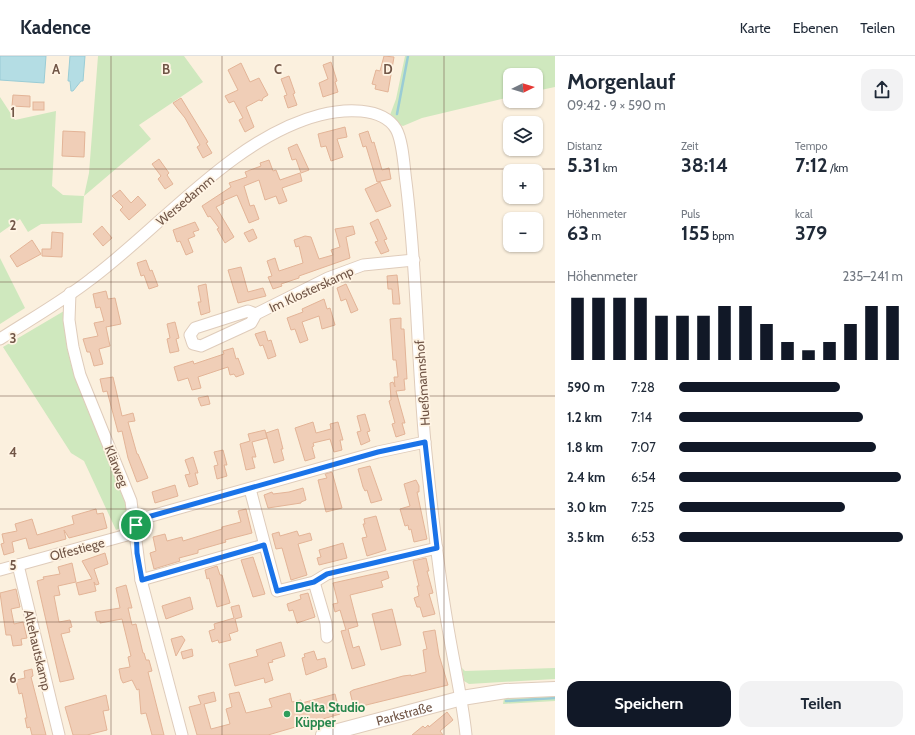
<!DOCTYPE html>
<html lang="de">
<head>
<meta charset="utf-8">
<style>
  :root { --surface:#fff; --page:#f2f2f3; --text:#1f2937; --muted:#747a83; --line:#e0e1e3; --accent:#111827 }
  body { margin:0; font-family:Cabin,sans-serif; background:var(--page); color:var(--text); height:100vh; display:flex; flex-direction:column; font-size:15px; white-space:nowrap }
  * { box-sizing:border-box; margin:0 }
  p { font-size:13px; color:var(--muted) }
  .icon { flex:none; width:22px; height:22px; fill:none; stroke:currentColor; stroke-width:2; stroke-linecap:round; stroke-linejoin:round }
  .map { position:relative; flex:1; overflow:hidden }
  .sheet { display:flex; flex-direction:column; background:var(--surface); width:360px }
  .sheet>* { flex:none }
  .needle { width:26px; rotate:85deg }
  .tools { position:absolute; left:503px; top:12px; display:grid; gap:8px }
  .tools a { display:grid; place-items:center; width:40px; height:40px; border-radius:8px; background:var(--surface); box-shadow:0 1px 3px #0004; font-size:20px }
  .pin { position:absolute; display:grid; place-items:center; width:34px; height:34px; color:#fff; margin:-17px; border:2px solid #fff; border-radius:50%; box-shadow:0 1px 4px #0007 }
  .round { display:grid; place-items:center; flex:none; width:42px; height:42px; border-radius:12px; background:var(--page) }
  .overview { display:flex; align-items:center; justify-content:space-between; height:68px; padding:0 12px }
  h1 { font-size:22px; font-weight:800; line-height:30px }
  .stats { display:grid; grid-template-columns:repeat(3,1fr); gap:6px; height:68px; padding:4px 12px }
  .stats div { display:grid; align-content:center }
  .stats b { font-size:20px; font-weight:800 }
  .stats small { font-size:11px; font-weight:400 }
  .stats p { font-size:11px }
  .chart { height:112px; padding:8px 12px }
  .chart p { display:flex; justify-content:space-between }
  .chart svg { width:100%; height:72px; margin-top:4px; stroke:var(--accent); stroke-width:6 }
  .cta { display:flex; gap:8px; margin-top:auto; padding:8px 12px }
  .cta a { flex:1; height:46px; border-radius:12px; background:var(--accent); color:#fff; font-size:16px; font-weight:800; line-height:46px; text-align:center }
  .cta a+a { background:var(--page); color:var(--text) }
  ul { padding:0 12px; list-style:none; font-size:13px }
  li { display:grid; grid-template-columns:64px 48px 1fr; align-items:center; height:30px }
  li i { height:10px; border-radius:5px; background:var(--accent) }
  header { display:flex; align-items:center; gap:24px; box-sizing:border-box; height:56px; padding:0 20px; background:var(--surface); border-bottom:1px solid var(--line) }
  header strong { font-size:19px }
  nav { display:flex; gap:22px; margin-inline-start:auto; font-size:14px }
  main { display:flex; flex:1; min-height:0 }
  .map>svg:first-child { display:block }
  .green { fill:#cfe8be }
  .water { fill:#b4dde4; stroke:#9accd5 }
  .lines { fill:none; stroke-linecap:round; stroke-linejoin:round }
  .stream { stroke:#9accd5; stroke-width:2.5 }
  .building { fill:#f0ceb7; stroke:#e3b497 }
  .minor-casing { stroke:#dfccbb; stroke-width:13 }
  .tertiary-casing { stroke:#dfccbb; stroke-width:16 }
  .minor { stroke:#fff; stroke-width:11 }
  .tertiary { stroke:#fff; stroke-width:14 }
  .route-casing { stroke:#fff; stroke-width:8 }
  .route { stroke:#1a73e8; stroke-width:5 }
  .grid { fill:none; stroke:#715647; stroke-width:1; stroke-opacity:0.55 }
  .leisure-dot { fill:#2e9e5b; stroke:#fff4e4; stroke-width:1.5 }
  .labels { text-anchor:middle; stroke-width:3.5; stroke-linejoin:round; paint-order:stroke }
  .street-label { font-size:13px; fill:#715647; stroke:#fff4e4 }
  .leisure-label { font-size:13px; font-weight:bold; fill:#27864d; stroke:#fff4e4; text-anchor:start }
  .grid-label { font-size:13px; text-anchor:middle; font-weight:bold; fill:#715647; stroke:#fff4e4; stroke-width:3.5; stroke-linejoin:round; paint-order:stroke }
</style>
</head>
<body>
<header>
<strong>Kadence</strong>
<nav><a>Karte</a><a>Ebenen</a><a>Teilen</a></nav>
</header>
<main>
<div class="map">
<svg width="555" height="679" viewBox="0 0 555 679">
  <rect width="100%" height="100%" fill="#fbf0de"/>
  <g class="green">
    <polygon points="98,0 184,0 203,26 139,69 151,83 84,140 82,167 41,168 28,176 20,163 0,177 0,41 15,64 56,55 52,130 63,139 84,140 89,117"/>
    <polygon points="405,0 555,0 555,31 536,35 536,19 510,19 510,41 422,62 403,70 398,68 390,59 396,43"/>
    <polygon points="0,202 25,252 0,268"/>
    <polygon points="64,255 69,292 129,446 128,460 125,470 116,474 84,405 71,397 3,291"/>
    <polygon points="462,612 465,615 555,612 555,623 469,628 464,625"/>
    <polygon points="555,638 555,645 503,648 504,642"/>
  </g>
  <g class="water">
    <polygon points="0,0 46,0 44,27 0,24"/>
    <polygon points="70,0 85,0 83,25 81,25 73,35 71,35 70,25 68,25"/>
  </g>
  <g class="lines">
    <g class="stream">
      <polyline points="397,58 408,0"/>
      <polyline points="506,645 555,642"/>
    </g>
  </g>
  <g class="building">
    <polygon points="384,0 394,1 388,36 375,33 376,29 372,28 376,14 380,15"/>
    <polygon points="331,6 337,25 335,26 338,36 323,41 319,27 328,23 323,9"/>
    <polygon points="241,7 250,26 259,22 268,39 263,42 262,45 259,44 246,51 254,71 245,76 239,64 243,62 234,45 229,47 225,40 238,34 228,14"/>
    <polygon points="289,20 295,37 293,38 297,49 288,52 284,40 287,39 281,23"/>
    <polygon points="13,39 30,40 30,51 12,50"/>
    <polygon points="181,42 208,86 206,87 212,97 203,102 197,91 200,89 185,62 173,47"/>
    <rect x="33" y="46" width="11" height="8"/>
    <polygon points="345,71 347,81 337,83 343,101 331,105 326,90 321,91 318,78"/>
    <polygon points="63,75 85,76 84,101 62,100"/>
    <polygon points="368,75 372,87 374,86 382,114 389,112 391,123 377,126 366,90 363,91 359,78"/>
    <polygon points="297,88 309,114 301,117 296,103 292,104 288,92"/>
    <polygon points="159,103 169,117 167,119 173,128 165,133 158,123 161,120 152,108"/>
    <polygon points="269,104 273,115 276,114 280,124 300,117 302,125 282,132 287,145 279,148 276,140 265,144 259,124 244,130 250,150 254,149 259,163 249,167 237,139 223,145 224,147 216,151 234,181 225,187 217,173 219,172 210,160 208,161 202,150 231,131 229,127 247,121 245,116 261,110 260,107"/>
    <polygon points="380,126 391,150 376,156 365,133"/>
    <polygon points="120,134 131,147 138,140 146,149 129,164 120,154 123,151 112,140"/>
    <polygon points="378,163 387,183 384,184 389,195 381,198 375,186 378,185 370,167"/>
    <polygon points="195,166 199,174 193,176 195,180 188,183 193,196 186,199 180,185 177,186 173,174"/>
    <polygon points="102,170 112,182 103,190 93,178"/>
    <polygon points="353,170 355,178 346,181 350,202 299,220 299,222 281,228 282,230 273,233 268,221 272,220 267,205 275,202 279,215 303,207 299,190 296,191 294,184 305,180 311,181 319,203 333,199 331,194 340,191 335,173"/>
    <polygon points="253,173 257,182 249,186 244,177"/>
    <polygon points="52,176 63,177 62,201 42,200 42,193 51,193"/>
    <polygon points="32,184 41,198 17,211 10,200"/>
    <polygon points="146,204 150,215 152,214 158,230 149,233 144,219 141,220 137,207"/>
    <polygon points="241,211 248,236 263,232 266,240 238,247 228,214"/>
    <polygon points="397,219 400,248 393,248 392,233 388,233 387,220"/>
    <polygon points="206,228 210,256 201,259 198,246 201,246 198,230"/>
    <polygon points="346,228 358,254 351,257 346,243 341,245 337,232"/>
    <polygon points="106,235 108,243 115,242 121,268 106,271 110,290 99,293 103,308 94,310 90,296 87,296 83,283 98,280 94,267 104,265 100,251 96,252 93,238"/>
    <polygon points="324,243 327,253 330,252 335,269 322,273 319,260 302,266 308,284 300,287 295,273 291,274 287,262 303,256 302,253"/>
    <polygon points="401,262 401,273 404,273 407,323 404,323 405,334 396,335 405,367 402,367 405,378 396,381 392,368 395,367 389,345 391,344 390,327 393,326 395,331 394,321 398,321 396,304 393,304 390,263"/>
    <polygon points="175,266 179,282 176,283 179,295 170,297 167,283 170,282 167,268"/>
    <polygon points="265,275 268,285 271,284 276,300 268,303 263,289 260,290 255,278"/>
    <polygon points="233,292 236,303 238,302 244,318 236,321 234,318 230,319 228,311 198,321 201,332 192,334 188,322 178,325 174,311 193,305 194,308 224,298 223,295"/>
    <polygon points="113,321 122,360 133,357 135,365 128,366 137,398 138,398 148,422 137,426 128,402 122,375 118,376 107,335 103,336 100,323"/>
    <polygon points="208,340 210,348 201,350 198,342"/>
    <polygon points="365,358 370,375 367,376 370,385 361,389 357,376 361,375 357,360"/>
    <polygon points="313,366 316,377 331,373 330,368 338,366 343,384 340,384 342,394 334,396 330,383 313,387 314,390 312,391 315,402 305,405 295,372"/>
    <polygon points="278,373 283,393 281,393 284,404 274,407 266,377"/>
    <polygon points="265,374 267,382 252,386 256,401 252,401 255,412 246,414 240,388 250,385 248,378"/>
    <polygon points="223,394 227,409 224,409 227,420 217,423 214,410 218,409 214,396"/>
    <polygon points="193,401 198,417 195,417 198,428 189,431 185,419 190,418 185,404"/>
    <polygon points="370,410 382,444 371,447 367,434 365,435 363,431 358,413"/>
    <polygon points="332,416 342,452 326,456 318,424 327,422 325,418"/>
    <polygon points="416,424 419,430 419,436 417,436 427,483 414,486 411,473 409,474 408,469 405,470 400,453 410,450 404,428"/>
    <polygon points="175,429 178,440 155,447 152,436"/>
    <polygon points="303,432 306,444 301,446 301,447 268,452 264,439 272,436 273,438 289,436"/>
    <polygon points="96,453 97,458 103,457 107,472 69,482 64,474 66,483 29,493 26,482 12,486 14,496 4,499 1,488 4,487 2,478 17,475 15,468 32,463 37,479 74,468 72,460"/>
    <polygon points="246,453 252,477 225,484 226,486 198,494 198,497 179,502 180,505 154,513 150,497 156,495 153,481 165,478 167,485 182,481 183,485 222,473 222,471 241,466 238,455"/>
    <polygon points="376,460 386,494 367,500 362,482 367,481 363,468 365,468 364,463"/>
    <polygon points="297,475 299,480 310,477 312,484 298,488 307,519 291,524 282,492 276,493 272,478 279,476 280,480"/>
    <polygon points="343,487 347,502 319,509 317,502 321,501 319,494"/>
    <polygon points="105,497 108,508 94,513 99,528 96,529 94,526 96,535 79,539 76,527 92,523 82,505"/>
    <polygon points="253,501 265,538 253,541 241,504"/>
    <polygon points="426,502 429,515 427,515 433,537 429,538 435,558 423,561 420,551 417,551 414,542 419,540 417,530 419,530 413,505"/>
    <polygon points="72,507 76,526 58,530 60,539 54,540 59,566 70,564 72,571 69,572 70,576 61,578 74,623 60,626 37,525 44,523 43,521 60,518 58,511"/>
    <polygon points="217,510 220,519 222,519 230,547 217,551 209,522 207,523 205,514"/>
    <polygon points="387,515 389,522 381,525 383,531 350,539 358,570 348,573 353,592 359,590 365,609 352,613 341,575 346,574 340,554 335,556 333,548 338,547 333,527"/>
    <polygon points="126,529 132,552 128,552 132,569 136,568 143,597 144,597 146,604 149,604 152,615 148,616 164,679 152,679 146,657 141,658 139,633 137,634 132,624 123,627 121,623 119,613 130,611 128,601 131,600 122,563 100,567 100,565 97,565 95,556 120,552 116,532"/>
    <polygon points="16,533 20,551 11,553 14,568 23,566 27,582 21,583 22,589 13,590 11,579 6,579 0,537"/>
    <polygon points="308,537 315,561 297,567 293,554 289,555 287,548 301,543 300,539"/>
    <polygon points="190,541 193,553 166,563 162,550"/>
    <polygon points="239,549 242,561 235,563 238,575 229,578 231,584 219,587 218,584 212,586 209,575 215,573 214,568 234,562 231,551"/>
    <polygon points="392,553 401,589 381,594 372,558"/>
    <polygon points="435,574 439,599 448,629 354,652 350,636 353,634 403,620 411,619 411,620 426,616 423,594 427,593 423,576"/>
    <polygon points="182,580 185,584 176,600 171,583"/>
    <polygon points="281,586 285,600 272,604 273,606 268,607 273,624 265,627 264,622 235,630 229,608 258,600 256,594"/>
    <polygon points="192,593 193,600 183,603 181,596"/>
    <polygon points="314,595 317,604 325,602 327,611 306,619 302,602 305,601 304,598"/>
    <polygon points="32,613 33,620 31,621 46,679 32,679 30,671 27,672 25,662 27,662 22,637 19,638 16,624 25,622 24,615"/>
    <polygon points="214,636 216,645 204,648 211,673 230,668 226,653 232,651 229,638 239,636 246,657 272,651 269,643 290,637 292,646 301,644 302,647 335,638 340,658 268,679 197,679 189,651 201,648 198,640"/>
    <polygon points="106,639 109,654 103,655 107,674 87,679 73,679 65,651"/>
    <polygon points="447,656 453,664 440,675 443,679 412,679 423,670 425,672 428,669 429,671"/>
  </g>
  <g class="lines">
    <g class="minor-casing">
      <g id="minor">
        <polyline points="70,237 69,264 73,291 80,319 131,445 141,524 182,679"/>
        <polyline points="256,258 251,267 201,290 193,288 190,279 195,272 248,255 256,258 328,222 363,209 414,204"/>
        <path d="M0 283C31 263 63 245 91 223 161 171 234 81 320 59 343 53 382 50 396 73 403 85 404 112 406 126 417 213 417 300 425 387 431 447 437 507 447 566 453 604 462 641 466 679"/>
        <polyline points="250,433 277,535 314,526 327,518 437,492"/>
        <polyline points="18,509 59,679"/>
        <polyline points="0,514 127,479 144,462 378,396 425,386"/>
        <polyline points="141,524 264,489"/>
        <polyline points="314,526 326,567 327,581"/>
      </g>
    </g>
    <g class="tertiary-casing">
      <g id="tertiary">
        <path id="s1" d="M323 679 462 642 506 635 555 633"/>
      </g>
    </g>
    <use href="#minor" class="minor"/>
    <use href="#tertiary" class="tertiary"/>
  </g>
  <g class="lines">
    <g class="route-casing">
      <polygon id="route" points="425,386 437,492 327,518 314,526 277,535 264,489 142,524 137,497 136,469 144,462 378,396"/>
    </g>
    <use href="#route" class="route"/>
  </g>
  <path class="grid" d="M111 0V679M222 0V679M333 0V679M444 0V679M0 113H555M0 226H555M0 340H555M0 453H555M0 566H555"/>
  <circle class="leisure-dot" cx="287" cy="658" r="4"/>
  <g class="labels">
    <g class="street-label">
      <text transform="translate(185 144) rotate(-40)" y="5">Wersedamm</text>
      <text transform="translate(311 233) rotate(-25)" y="5">Im Klosterskamp</text>
      <text transform="translate(422 327) rotate(-94)" y="5">Hueßmannshof</text>
      <text transform="translate(117 410) rotate(68)" y="5">Klärweg</text>
      <text transform="translate(77 493) rotate(-15)" y="5">Olfestiege</text>
      <text transform="translate(38 594) rotate(77)" y="5">Altehautskamp</text>
      <text dy="5" stroke="none"><textPath href="#s1" startOffset="84">Parkstraße</textPath></text>
    </g>
    <g class="leisure-label">
      <text x="295" y="656">Delta Studio<tspan x="295" dy="15">Küpper</tspan></text>
    </g>
  </g>
  <g class="grid-label">
    <text x="56" y="18">A</text>
    <text x="166" y="18">B</text>
    <text x="278" y="18">C</text>
    <text x="388" y="18">D</text>
    <text x="13" y="61">1</text>
    <text x="13" y="174">2</text>
    <text x="13" y="287">3</text>
    <text x="13" y="401">4</text>
    <text x="13" y="514">5</text>
    <text x="13" y="627">6</text>
  </g>
</svg>
<div class="tools">
<a><svg class="needle" viewBox="-14 -14 28 28"><path d="M0-13l5 13h-10z" fill="#e53935"/><path d="M0 13l5-13h-10z" fill="#747a83"/></svg></a>
<a><svg class="icon" aria-label="layers" viewBox="0 0 24 24"><path d="M12 4l9 5-9 5-9-5zM3 14l9 5 9-5"/></svg></a>
<a>+</a>
<a>−</a>
</div>
<div class="pin" style="left:136px;top:469px;background:#1e9e55"><svg class="icon" aria-label="arrive" viewBox="0 0 24 24"><path d="M6 21V4h12l-3 4 3 4H6"/></svg></div>
</div>
<section class="sheet">
<div class="overview"><div><h1>Morgenlauf</h1><p>09:42 · 9 × 590 m</p></div><a class="round"><svg class="icon" aria-label="share" viewBox="0 0 24 24"><path d="M12 15V3M7 8l5-5 5 5M5 13v7h14v-7"/></svg></a></div>
<div class="stats">
<div><p>Distanz</p><b>5.31<small> km</small></b></div>
<div><p>Zeit</p><b>38:14</b></div>
<div><p>Tempo</p><b>7:12<small> /km</small></b></div>
</div>
<div class="stats">
<div><p>Höhenmeter</p><b>63<small> m</small></b></div>
<div><p>Puls</p><b>155<small> bpm</small></b></div>
<div><p>kcal</p><b>379</b></div>
</div>
<div class="chart"><p><span>Höhenmeter</span>235–241 m</p>
<svg viewBox="0 0 160 44" preserveAspectRatio="none"><path d="M5 44V6M15 44V6M25 44V6M35 44V6M45 44V17M55 44V17M65 44V17M75 44V11M85 44V11M95 44V22M105 44V33M115 44V38M125 44V33M135 44V22M145 44V11M155 44V11"/></svg>
</div>
<ul>
<li><b>590 m</b>7:28<i style="width:72%"></i></li>
<li><b>1.2 km</b>7:14<i style="width:82%"></i></li>
<li><b>1.8 km</b>7:07<i style="width:88%"></i></li>
<li><b>2.4 km</b>6:54<i style="width:99%"></i></li>
<li><b>3.0 km</b>7:25<i style="width:74%"></i></li>
<li><b>3.5 km</b>6:53<i style="width:100%"></i></li>
</ul>
<div class="cta"><a>Speichern</a><a>Teilen</a></div>
</section>
</main>
</body>
</html>
